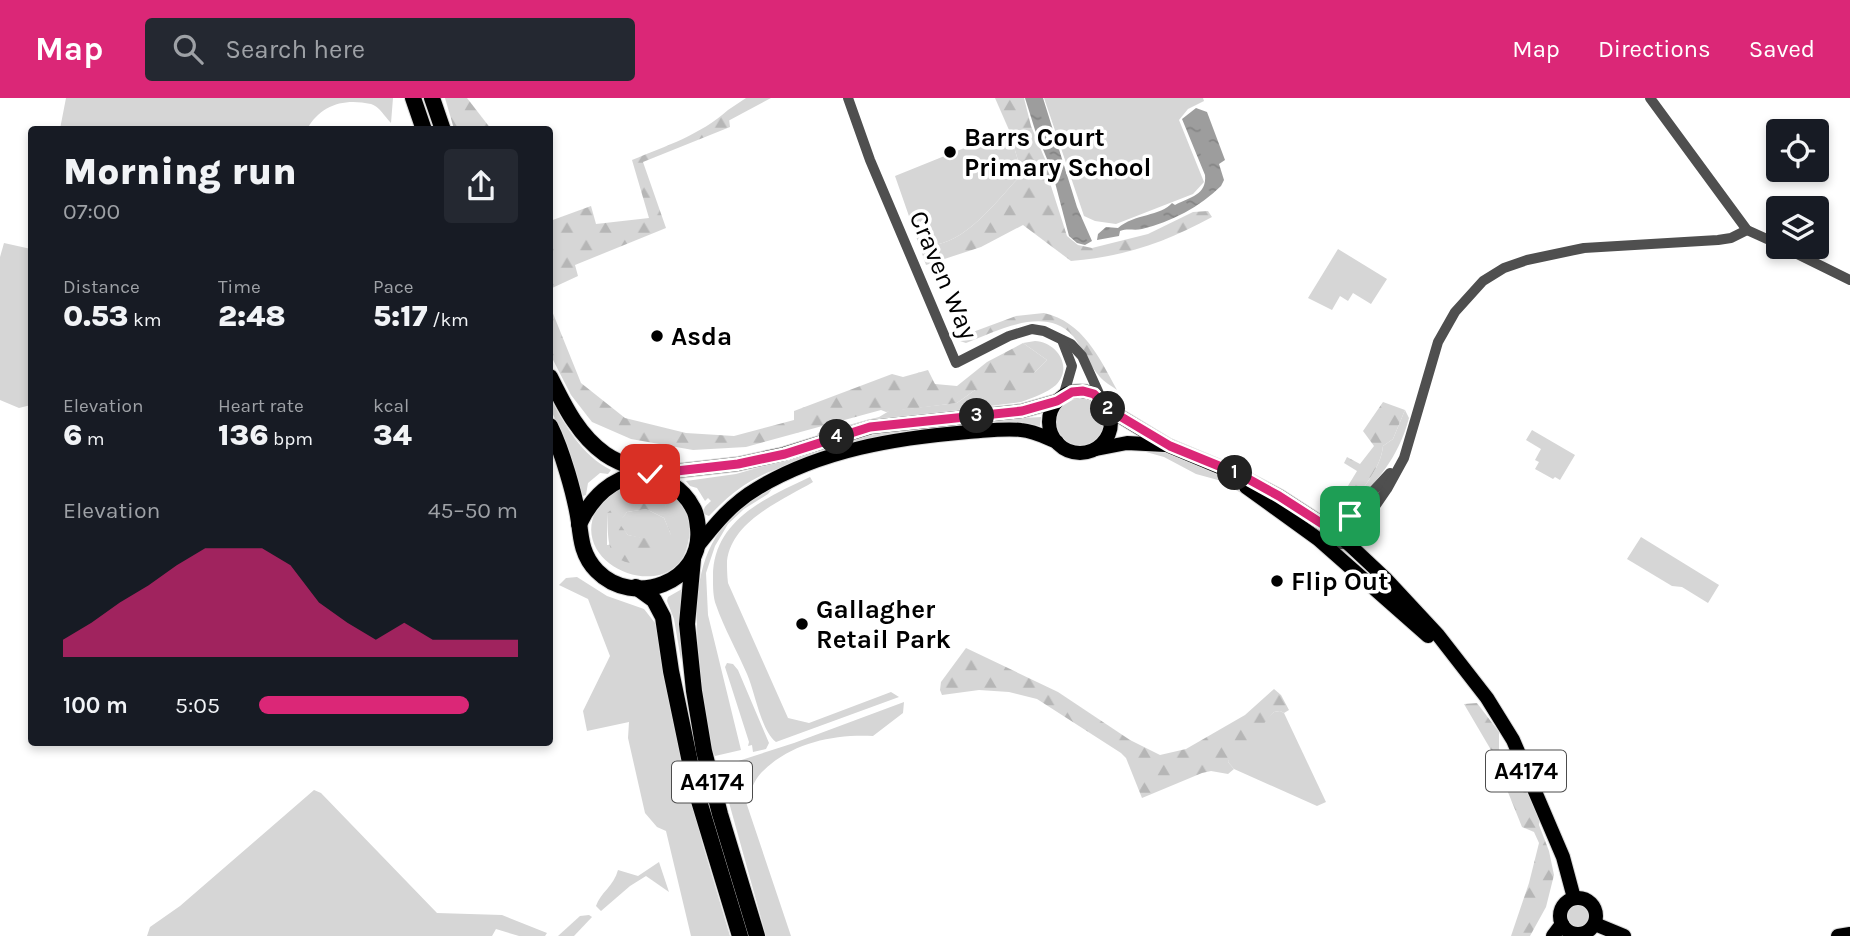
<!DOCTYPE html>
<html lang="en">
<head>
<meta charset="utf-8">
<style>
  :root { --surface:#171b24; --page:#242831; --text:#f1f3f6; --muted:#9ea1a6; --accent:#db2777 }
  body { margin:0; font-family:Karla,sans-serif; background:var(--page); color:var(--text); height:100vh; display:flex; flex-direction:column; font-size:26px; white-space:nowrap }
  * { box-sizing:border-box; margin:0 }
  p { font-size:23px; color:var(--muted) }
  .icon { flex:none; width:38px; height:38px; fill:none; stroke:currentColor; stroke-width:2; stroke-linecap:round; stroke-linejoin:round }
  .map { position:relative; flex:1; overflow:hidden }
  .sheet { position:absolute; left:28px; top:28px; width:525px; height:620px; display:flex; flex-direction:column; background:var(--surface); border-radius:7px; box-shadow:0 4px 10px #0003 }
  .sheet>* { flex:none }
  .tools { position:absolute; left:1766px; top:21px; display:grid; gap:14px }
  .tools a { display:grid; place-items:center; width:63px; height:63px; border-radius:7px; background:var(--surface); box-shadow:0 4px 10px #0003; font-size:35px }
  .pin { position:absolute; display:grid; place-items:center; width:60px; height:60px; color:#fff; margin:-30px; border-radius:14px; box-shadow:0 4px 10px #0006 }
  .km { position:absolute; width:35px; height:35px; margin:-18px; border-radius:50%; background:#222; color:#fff; font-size:19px; line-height:35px; text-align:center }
  .round { display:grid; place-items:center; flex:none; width:74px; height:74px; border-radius:7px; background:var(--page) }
  .overview { display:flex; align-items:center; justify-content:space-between; height:119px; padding:0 35px }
  h1 { font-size:38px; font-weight:800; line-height:52px }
  .figures { display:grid; grid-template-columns:repeat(3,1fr); gap:10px; height:119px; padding:7px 35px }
  .figures div { display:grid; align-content:center }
  .figures b { font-size:30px; font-weight:800 }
  .figures small { font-size:19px; font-weight:400 }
  .figures p { font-size:19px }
  .chart { height:196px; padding:14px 35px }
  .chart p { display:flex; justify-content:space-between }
  .chart svg { width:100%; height:126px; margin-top:7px; fill:var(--accent); opacity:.7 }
  ul { padding:0 35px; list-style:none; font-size:23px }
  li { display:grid; grid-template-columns:112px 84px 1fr; align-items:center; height:52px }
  li i { height:18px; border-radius:9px; background:var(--accent) }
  header { display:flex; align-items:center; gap:42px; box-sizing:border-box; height:98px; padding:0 35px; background:var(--accent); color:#fff }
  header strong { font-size:33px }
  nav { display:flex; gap:38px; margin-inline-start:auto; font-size:24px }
  .search { width:490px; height:63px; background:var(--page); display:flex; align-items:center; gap:18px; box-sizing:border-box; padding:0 24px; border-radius:7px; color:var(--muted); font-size:26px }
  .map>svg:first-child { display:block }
  .green { fill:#d6d6d6; fill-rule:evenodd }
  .forest { fill:url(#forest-firs) }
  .water { fill:url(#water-ripples) }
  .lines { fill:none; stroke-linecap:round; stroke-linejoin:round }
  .major-casing { stroke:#dbdbdb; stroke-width:16 }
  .highway-casing { stroke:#dbdbdb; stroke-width:18 }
  .minor { stroke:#4f4f4f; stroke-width:10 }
  .major { stroke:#000; stroke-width:14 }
  .highway { stroke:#000; stroke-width:16 }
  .route-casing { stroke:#fff; stroke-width:14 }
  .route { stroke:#db2777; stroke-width:9 }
  .poi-dot { fill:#000; stroke:#fff; stroke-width:2.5 }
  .labels { text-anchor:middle; stroke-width:7; stroke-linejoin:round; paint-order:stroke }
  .shield { fill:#fff; stroke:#4c4c4c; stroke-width:2 }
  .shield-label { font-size:24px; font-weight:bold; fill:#000 }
  .poi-label { font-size:26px; font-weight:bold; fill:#000; stroke:#fff; text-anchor:start }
  .street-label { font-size:26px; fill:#000; stroke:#fff }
</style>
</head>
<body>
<header>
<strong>Map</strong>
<div class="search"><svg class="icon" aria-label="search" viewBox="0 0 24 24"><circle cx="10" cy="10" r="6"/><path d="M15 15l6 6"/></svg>Search here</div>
<nav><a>Map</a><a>Directions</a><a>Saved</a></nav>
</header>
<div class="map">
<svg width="1850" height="838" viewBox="0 0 1850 838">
  <defs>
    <pattern id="forest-firs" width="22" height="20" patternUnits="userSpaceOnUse" patternTransform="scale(1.75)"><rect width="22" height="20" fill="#d6d6d6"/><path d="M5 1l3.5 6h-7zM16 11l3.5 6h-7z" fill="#b6b6b6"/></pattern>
    <pattern id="water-ripples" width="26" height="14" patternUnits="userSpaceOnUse" patternTransform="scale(1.75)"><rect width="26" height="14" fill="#9d9d9d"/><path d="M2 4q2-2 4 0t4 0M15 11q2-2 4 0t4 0" fill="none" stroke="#858585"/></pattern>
  </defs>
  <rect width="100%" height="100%" fill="#fff"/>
  <g class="green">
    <path d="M66 0H393L391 25C385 19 379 8 371 6 343 0 321 7 307 31H60Z"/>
    <polygon points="746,0 771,0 728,23 728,12"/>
    <polygon points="1044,0 1203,0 1204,3 1188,11 1179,22 1204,84 1193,96 1116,126 1095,123 1084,118"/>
    <path d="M1009 32 1022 76C998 101 956 160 918 144L895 78Z"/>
    <polygon points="4,145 31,151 31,307 19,310 0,302 0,159"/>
    <polygon points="1338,151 1387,181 1371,206 1353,195 1348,203 1340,198 1332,212 1308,200"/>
    <path d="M1035 243C1056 244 1074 268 1056 287 1047 295 1032 300 1021 304L895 320 816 340 818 335 879 319 889 313 957 305 975 292 1034 275 1047 262 1023 245Z"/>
    <path d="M550 300C566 328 581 357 611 372L608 376 600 375 588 385 586 397 583 398 565 342 550 310Z"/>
    <circle cx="1080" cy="324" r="24"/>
    <path d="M1405 312 1409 320C1398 361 1377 383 1348 413L1346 412C1360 394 1381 371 1383 348L1393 341Z"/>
    <path d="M1041 319 1040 328 1023 326 844 349 842 344C907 327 975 323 1041 319Z"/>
    <polygon points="1532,332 1575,357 1560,382 1555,379 1553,381 1535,371 1539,364 1535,362 1541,351 1526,342"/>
    <path d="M1139 352C1146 352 1154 350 1161 352 1191 357 1226 380 1248 399L1218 382 1196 376 1164 359Z"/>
    <path d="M814 354 816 360C768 371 743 382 709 418L704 416C703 409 706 408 711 403L708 400 705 403 697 390 690 388 686 383 736 376Z"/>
    <path d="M810 379 813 384C783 402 732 422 727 463 727 470 727 477 728 485L788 620 809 625 891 594 899 599 776 644C761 633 755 594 747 576 737 553 724 530 716 507 713 499 713 489 713 480 712 423 765 400 810 379Z"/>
    <path d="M638 383C673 388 698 411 687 449 671 508 568 469 596 412 603 396 621 387 638 383ZM665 407 671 437 664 420 646 411 627 414 618 425 628 437 649 442 607 447V415Z"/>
    <path d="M772 391 768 396 744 411 728 426 715 448 706 475 708 517 741 652 715 658C706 642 703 604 701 585 693 503 688 432 772 391Z"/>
    <polygon points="1641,439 1719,487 1708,505 1682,489 1672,488 1627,461"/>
    <polygon points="577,479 607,498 644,511 655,525 702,744 730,838 691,838 666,733 657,729 645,715 628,640 629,624 587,633 583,613 610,558 588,501 559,487 566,480"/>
    <polygon points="682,491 684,494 681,562 674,521 667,503 668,499"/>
    <polygon points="727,565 733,566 738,572 769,645 766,651 753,654 752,647 748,648 749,644 725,569"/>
    <path d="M904 604 903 615 873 638C833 636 790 645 761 675 754 682 750 695 746 704L791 838H766L720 672 726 667 794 645Z"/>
    <polygon points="1280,613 1284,615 1326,704 1317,708 1234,671 1228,664 1230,657 1274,614"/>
    <polygon points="314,692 321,695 437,815 502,817 547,835 545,838 519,838 496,831 492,838 147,838 150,829 180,808"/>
    <path d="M659 764 669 794 646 778 630 788 601 813 596 808C600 795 614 788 618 772L638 778Z"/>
    <circle cx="1578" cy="818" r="14"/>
    <polygon points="589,817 592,819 574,838 558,838 580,818"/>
  </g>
  <g class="forest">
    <polygon points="445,0 467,0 491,31 454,31"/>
    <path d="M995 0H1024L1031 28 1050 73 1051 88 1067 138 1078 147 1092 150 1148 136 1193 114 1208 113 1212 119C1166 144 1124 159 1071 163L1023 127 981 149 926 167 918 144C956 160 998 101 1022 76L1009 32Z"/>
    <path d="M728 12 730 29 643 64 666 130 575 167 578 178 550 191V123L591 108 596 126 649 120 632 62C666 48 700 37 728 12Z"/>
    <polygon points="550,208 581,285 625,320 686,335 734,338 794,322 794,313 892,276 903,279 928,272 935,286 957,288 987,264 1023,245 1047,262 1034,275 1033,284 1019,297 980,297 975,292 957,305 886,314 881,312 746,349 693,352 631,341 592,324 571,297 550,256"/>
    <path d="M1044 215C1083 224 1099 259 1117 292 1112 288 1104 284 1100 279 1089 267 1083 251 1073 238 1045 207 997 233 966 245L954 241 1016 218Z"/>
    <path d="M1383 304 1405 312 1393 341 1383 348C1381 371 1360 394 1346 412L1337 406 1357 373 1344 365 1347 359 1360 366 1374 348 1363 333Z"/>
    <path d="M649 395 665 407 679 430 676 441 671 437 664 420 646 411 627 414 619 425 628 437 649 441C653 452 655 459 646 467 605 465 609 449 607 415L629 398Z"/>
    <polygon points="966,550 1058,594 1130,642 1160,657 1186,651 1245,617 1274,591 1281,597 1289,612 1284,615 1280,613 1274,614 1253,638 1231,657 1228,664 1234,671 1228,676 1211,673 1202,675 1142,700 1126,660 1121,655 1037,601 1009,594 979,592 942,597 940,592 941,584"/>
    <polygon points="1477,605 1499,634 1499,651 1504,659 1512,659 1540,716 1539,727 1549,753 1554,777 1546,809 1530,838 1511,838 1529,785 1539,745 1534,734 1522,729 1491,652 1464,606"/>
  </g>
  <g class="water">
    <polygon points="1025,0 1043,0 1077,109 1092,143 1085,147 1077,145 1069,138 1052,73 1035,32"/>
    <path d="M1196 10 1207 14 1225 62 1219 66 1224 82 1221 88C1200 109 1171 124 1142 131 1134 133 1128 130 1120 133L1119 138 1097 142 1098 136 1106 129 1118 130C1134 116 1161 118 1172 105L1175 107C1190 99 1207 97 1205 77L1182 21Z"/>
  </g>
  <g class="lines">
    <g class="major-casing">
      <g id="major">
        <circle cx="1080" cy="324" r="31"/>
        <polyline points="1108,311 1169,348 1241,378 1279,398 1338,436 1385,480 1438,537 1487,600 1513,642 1563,759 1574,800"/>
        <polyline points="1096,351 1127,345 1165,347"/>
        <polyline points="650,376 738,366 784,356 871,329 1022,313 1057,303"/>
        <polyline points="1246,389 1318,441 1428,538"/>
        <path d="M697 449C715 426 732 405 758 390 821 352 896 340 968 334 985 333 1004 330 1021 332 1034 333 1045 339 1057 344"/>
        <circle cx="1578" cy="818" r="18"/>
        <polyline points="1595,826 1624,838"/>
        <polyline points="1553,838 1562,826"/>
        <polyline points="1838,838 1850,836"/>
      </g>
    </g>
    <g class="highway-casing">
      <g id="highway">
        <polyline points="413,0 424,32"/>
        <polyline points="432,0 443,32"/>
        <path d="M550 279C564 307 578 337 605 356 633 376 676 375 693 410 697 416 697 423 698 430 704 485 633 510 597 473 583 459 581 443 579 424 575 397 562 352 550 328"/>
        <path d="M579 426C593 397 611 382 642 374"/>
        <polyline points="693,461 687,526 694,593 704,653 720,716 757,838"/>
        <polyline points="636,489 654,502 663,519 671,573 696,693 740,838"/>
      </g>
    </g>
    <g class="minor">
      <polyline points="848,0 870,62 956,265 1009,238 1032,231 1044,233 1071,246 1082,258 1102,302"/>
      <polyline points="1650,0 1747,132 1778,146"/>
      <polyline points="1783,149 1850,182"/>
      <polyline points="1062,242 1072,268 1063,299"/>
      <polyline points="1338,436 1350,418 1390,375"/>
      <polyline points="1321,443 1335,446 1349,446 1387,391 1404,360 1438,244 1455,214 1483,183 1504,170 1527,162 1584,150 1718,142 1731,140 1747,132"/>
    </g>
    <use href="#major" class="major"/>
    <use href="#highway" class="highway"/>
  </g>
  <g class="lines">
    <g class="route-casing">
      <polyline id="route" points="650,376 738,366 785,356 870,329 1022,313 1057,303 1072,294 1083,293 1094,296 1108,311 1170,348 1241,377 1279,398 1338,436 1350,418"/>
    </g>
    <use href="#route" class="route"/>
  </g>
  <g class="poi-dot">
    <circle cx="950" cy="54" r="7"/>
    <circle cx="657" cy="238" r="7"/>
    <circle cx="1277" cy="483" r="7"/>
    <circle cx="802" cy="526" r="7"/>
  </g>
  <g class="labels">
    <g class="shield">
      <rect x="1486" y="652.5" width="80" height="41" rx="5"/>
      <rect x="672" y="663.5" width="80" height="41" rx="5"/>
    </g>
    <g class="shield-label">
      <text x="1526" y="681">A4174</text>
      <text x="712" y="692">A4174</text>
    </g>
    <g class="poi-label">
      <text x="964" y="48">Barrs Court<tspan x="964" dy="30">Primary School</tspan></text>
      <text x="671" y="247">Asda</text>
      <text x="1291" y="492">Flip Out</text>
      <text x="816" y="520">Gallagher<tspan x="816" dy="30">Retail Park</tspan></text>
    </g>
    <g class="street-label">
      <text transform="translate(944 177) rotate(67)" y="9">Craven Way</text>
    </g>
  </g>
</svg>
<div class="tools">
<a><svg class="icon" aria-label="locate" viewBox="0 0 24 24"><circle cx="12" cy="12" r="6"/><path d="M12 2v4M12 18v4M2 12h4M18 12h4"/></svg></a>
<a><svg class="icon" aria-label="layers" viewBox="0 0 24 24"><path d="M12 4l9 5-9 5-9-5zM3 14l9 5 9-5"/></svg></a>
</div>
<div class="pin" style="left:1350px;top:418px;background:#1e9e55"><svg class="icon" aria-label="arrive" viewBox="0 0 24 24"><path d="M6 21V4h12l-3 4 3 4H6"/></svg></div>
<div class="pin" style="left:650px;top:376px;background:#d93025"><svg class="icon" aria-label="check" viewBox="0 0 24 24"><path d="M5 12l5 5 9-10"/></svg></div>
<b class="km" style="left:1235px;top:375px">1</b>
<b class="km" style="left:1108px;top:311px">2</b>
<b class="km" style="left:977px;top:318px">3</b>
<b class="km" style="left:837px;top:339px">4</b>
<section class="sheet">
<div class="overview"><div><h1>Morning run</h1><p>07:00</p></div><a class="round"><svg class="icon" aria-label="share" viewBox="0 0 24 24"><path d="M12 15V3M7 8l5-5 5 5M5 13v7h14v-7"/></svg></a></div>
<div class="figures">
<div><p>Distance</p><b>0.53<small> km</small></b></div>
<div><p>Time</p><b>2:48</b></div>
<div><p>Pace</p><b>5:17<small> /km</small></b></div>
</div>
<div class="figures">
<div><p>Elevation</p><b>6<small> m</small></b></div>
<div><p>Heart rate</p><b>136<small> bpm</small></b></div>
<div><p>kcal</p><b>34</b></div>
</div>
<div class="chart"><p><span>Elevation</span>45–50 m</p>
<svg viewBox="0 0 160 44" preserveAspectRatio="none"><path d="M0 44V38L10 32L20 25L30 19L40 12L50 6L60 6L70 6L80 12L90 25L100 32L110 38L120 32L130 38L140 38L150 38L160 38V44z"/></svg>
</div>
<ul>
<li><b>100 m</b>5:05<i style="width:81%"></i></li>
</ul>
</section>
</div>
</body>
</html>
